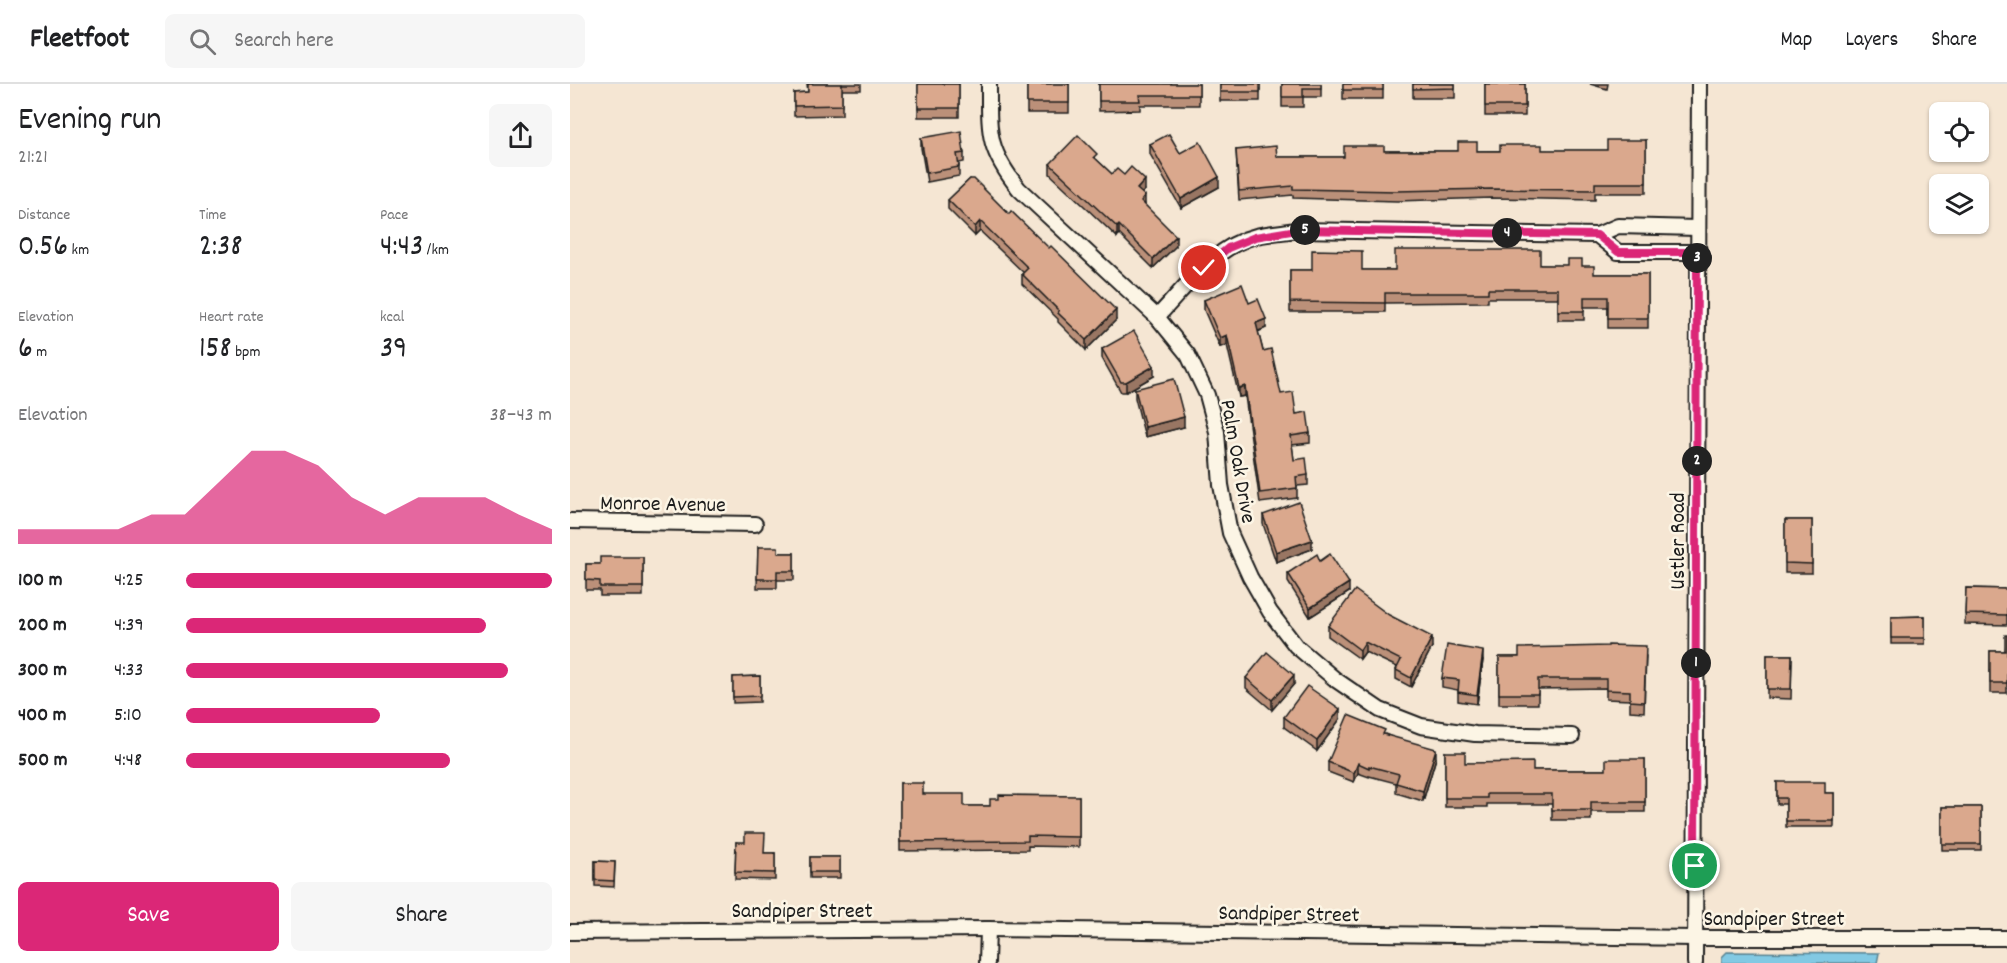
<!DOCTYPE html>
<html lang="en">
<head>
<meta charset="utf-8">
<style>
  :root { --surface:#fff; --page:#f6f6f6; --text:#202124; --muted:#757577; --line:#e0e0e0; --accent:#db2777 }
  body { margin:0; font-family:Dekko,sans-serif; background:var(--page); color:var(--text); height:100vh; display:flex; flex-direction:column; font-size:22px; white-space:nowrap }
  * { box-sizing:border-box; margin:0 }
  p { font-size:20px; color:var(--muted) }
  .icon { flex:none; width:33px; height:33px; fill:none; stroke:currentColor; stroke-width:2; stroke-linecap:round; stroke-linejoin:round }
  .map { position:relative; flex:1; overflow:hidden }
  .sheet { display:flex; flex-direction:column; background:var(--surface); width:570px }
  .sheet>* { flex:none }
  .tools { position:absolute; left:1359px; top:18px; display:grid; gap:12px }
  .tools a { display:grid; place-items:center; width:60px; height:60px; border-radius:9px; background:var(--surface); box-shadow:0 2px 4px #0004; font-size:30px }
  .pin { position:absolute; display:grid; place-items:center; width:51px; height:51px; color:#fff; margin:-26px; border:3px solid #fff; border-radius:50%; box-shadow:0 2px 6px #0007 }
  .km { position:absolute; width:30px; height:30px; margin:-15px; border-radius:50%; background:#222; color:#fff; font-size:16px; line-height:30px; text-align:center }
  .round { display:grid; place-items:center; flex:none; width:63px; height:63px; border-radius:9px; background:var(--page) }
  .summary { display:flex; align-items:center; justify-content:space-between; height:102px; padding:0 18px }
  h1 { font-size:33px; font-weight:600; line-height:45px }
  .metrics { display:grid; grid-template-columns:repeat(3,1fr); gap:9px; height:102px; padding:6px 18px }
  .metrics div { display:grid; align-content:center }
  .metrics b { font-size:30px; font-weight:600 }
  .metrics small { font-size:16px; font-weight:400 }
  .metrics p { font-size:16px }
  .chart { height:168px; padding:12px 18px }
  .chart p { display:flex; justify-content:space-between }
  .chart svg { width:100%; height:108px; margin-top:6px; fill:var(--accent); opacity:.7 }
  .cta { display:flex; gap:12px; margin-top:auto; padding:12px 18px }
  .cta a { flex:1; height:69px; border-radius:9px; background:var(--accent); color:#fff; font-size:24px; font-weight:600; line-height:69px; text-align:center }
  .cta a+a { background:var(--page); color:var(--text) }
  ul { padding:0 18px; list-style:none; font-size:20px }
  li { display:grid; grid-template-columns:96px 72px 1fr; align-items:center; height:45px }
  li i { height:15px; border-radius:8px; background:var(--accent) }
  header { display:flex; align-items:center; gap:36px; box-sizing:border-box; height:84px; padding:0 30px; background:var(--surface); border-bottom:2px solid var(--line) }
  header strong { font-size:28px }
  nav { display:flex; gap:33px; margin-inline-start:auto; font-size:21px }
  .search { width:420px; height:54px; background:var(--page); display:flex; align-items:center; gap:15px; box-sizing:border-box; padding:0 21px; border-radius:9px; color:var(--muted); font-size:22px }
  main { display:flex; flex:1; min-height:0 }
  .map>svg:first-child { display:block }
  .water { fill:#82c9e3; stroke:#598493; stroke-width:1.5 }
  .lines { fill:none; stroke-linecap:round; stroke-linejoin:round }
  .minor-casing { stroke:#1c1c1c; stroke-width:18 }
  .minor { stroke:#fcf5e5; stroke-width:14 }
  .wall { fill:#bb9079; stroke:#1c1c1c; stroke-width:1.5 }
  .shaded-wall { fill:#997663; stroke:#1c1c1c; stroke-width:1.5 }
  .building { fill:#daa88d; stroke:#1c1c1c; stroke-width:1.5 }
  .route-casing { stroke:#fff; stroke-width:12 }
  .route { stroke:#db2777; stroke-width:8 }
  .labels { text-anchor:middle; stroke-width:5; stroke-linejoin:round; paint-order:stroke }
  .street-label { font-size:22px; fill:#1c1c1c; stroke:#fcf5e5 }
</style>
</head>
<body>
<header>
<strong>Fleetfoot</strong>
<div class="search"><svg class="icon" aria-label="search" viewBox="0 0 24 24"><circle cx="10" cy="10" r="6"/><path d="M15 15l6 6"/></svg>Search here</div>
<nav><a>Map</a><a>Layers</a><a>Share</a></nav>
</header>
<main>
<section class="sheet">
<div class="summary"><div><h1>Evening run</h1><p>21:21</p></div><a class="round"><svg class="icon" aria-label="share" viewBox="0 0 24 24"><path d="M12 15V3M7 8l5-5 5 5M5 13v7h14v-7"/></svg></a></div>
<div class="metrics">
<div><p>Distance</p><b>0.56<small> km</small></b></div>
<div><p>Time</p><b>2:38</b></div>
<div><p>Pace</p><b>4:43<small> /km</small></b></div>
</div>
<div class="metrics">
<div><p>Elevation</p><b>6<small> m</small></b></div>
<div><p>Heart rate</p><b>158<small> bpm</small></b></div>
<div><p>kcal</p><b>39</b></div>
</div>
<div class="chart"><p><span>Elevation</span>38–43 m</p>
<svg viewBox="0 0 160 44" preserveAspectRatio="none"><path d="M0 44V38L10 38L20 38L30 38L40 32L50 32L60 19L70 6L80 6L90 12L100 25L110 32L120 25L130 25L140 25L150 32L160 38V44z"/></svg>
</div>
<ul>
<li><b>100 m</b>4:25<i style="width:100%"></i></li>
<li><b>200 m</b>4:39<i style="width:82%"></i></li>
<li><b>300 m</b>4:33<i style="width:88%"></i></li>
<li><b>400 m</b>5:10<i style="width:53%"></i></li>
<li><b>500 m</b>4:48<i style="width:72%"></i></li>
</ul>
<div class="cta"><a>Save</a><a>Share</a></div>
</section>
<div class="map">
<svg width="1437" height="879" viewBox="0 0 1437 879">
  <rect width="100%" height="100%" fill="#f5e6d3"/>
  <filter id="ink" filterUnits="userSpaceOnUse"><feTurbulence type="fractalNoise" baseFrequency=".0167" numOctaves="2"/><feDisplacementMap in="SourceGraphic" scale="12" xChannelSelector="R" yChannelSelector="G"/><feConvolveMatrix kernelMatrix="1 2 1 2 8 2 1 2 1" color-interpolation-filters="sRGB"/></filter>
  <g filter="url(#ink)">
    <polygon class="water" points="1157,868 1309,869 1307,879 1152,879 1152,873"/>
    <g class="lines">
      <g class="minor-casing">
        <g id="minor">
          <path d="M419 0C419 49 417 65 449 105L587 233 618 271 637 311 647 348 651 401 660 449 680 493 700 528 726 562 766 596 810 626 851 642 905 650 1002 652"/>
          <polyline points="1027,151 1048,168 1127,168"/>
          <path d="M587 233C615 204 644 162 686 152 699 149 714 148 727 146L1027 151 1048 142 1127 144"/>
          <polyline points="0,437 185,440"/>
          <polyline points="0,848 418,845 1125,854 1437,854"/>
          <polyline points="417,879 418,845"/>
          <polyline points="1125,879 1129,0"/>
        </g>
      </g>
      <use href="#minor" class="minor"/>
    </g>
    <g class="wall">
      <polygon points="237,0 291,0 291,6 272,6 272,31 224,32 224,9 238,8"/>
      <rect x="348" y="0" width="41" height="33"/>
      <rect x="457" y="0" width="42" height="29"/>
      <polygon points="529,0 629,0 629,21 570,21 570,26 529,27"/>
      <rect x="650" y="0" width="40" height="17"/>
      <polygon points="712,0 751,0 751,13 733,13 733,23 712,23"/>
      <rect x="773" y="0" width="40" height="15"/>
      <rect x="843" y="0" width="42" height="14"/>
      <rect x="915" y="0" width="40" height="32"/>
      <polygon points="1020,0 1038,0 1037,5"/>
      <polygon points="351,54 394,69 394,78 389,79 389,92 357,98 351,64"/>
      <polygon points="1076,56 1076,109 1025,109 1025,116 921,114 827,117 723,114 723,111 669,116 666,66 707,73 774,73 814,67 888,67 1037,66"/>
      <polygon points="580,60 610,69 649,103 611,124 580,70"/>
      <polygon points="527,76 542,90 554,91 575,106 572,109 575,121 606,162 583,184 549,150 547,153 480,90 480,80"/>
      <polygon points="400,95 546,236 516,266 488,238 488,235 452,200 452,190 454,189 410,147 405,152 378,125 378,116"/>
      <polygon points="970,181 1012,182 1024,190 1078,190 1078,244 1038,244 1038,223 1014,223 1014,236 988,236 988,214 918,214 918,218 815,219 815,228 720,228 720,186 825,186"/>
      <polygon points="634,216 679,219 696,244 688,248 693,267 711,310 740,349 740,359 722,361 724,376 738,391 738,401 727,402 727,414 690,419 675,312 669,313 657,261 650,263 634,226"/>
      <polygon points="532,265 584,292 556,308 551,308 532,274"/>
      <polygon points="565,305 614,343 575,353 565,314"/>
      <polygon points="693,431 742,465 706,478 693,440"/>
      <rect x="1215" y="436" width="27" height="53"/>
      <polygon points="188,463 208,469 224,469 224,496 207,496 207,504 187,504"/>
      <polygon points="73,473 73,512 30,512 30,506 16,506 16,480 30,480"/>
      <polygon points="750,477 779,508 740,533 718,498 718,489"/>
      <polygon points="1396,504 1437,505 1437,541 1395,540"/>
      <polygon points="1355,532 1355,560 1321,560 1321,533"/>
      <polygon points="758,542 862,563 841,603 826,595 826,586 827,583 795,568 790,575 758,552"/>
      <polygon points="1437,551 1437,609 1420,609 1420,567 1435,567"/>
      <polygon points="1197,571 1222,571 1221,615 1197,614"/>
      <polygon points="1076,572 1074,628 1060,627 1060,616 1036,615 1036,604 968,605 968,620 929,620 929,573"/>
      <polygon points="913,576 907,620 888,617 888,606 872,603 872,594"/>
      <polygon points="190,592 190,618 163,619 163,593"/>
      <polygon points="676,594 724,600 702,626 676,604"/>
      <polygon points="714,633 770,635 747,667 714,643"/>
      <polygon points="815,650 866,674 853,717 826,709 826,699 799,692 799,693 788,689 784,698 758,688 758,678"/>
      <polygon points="875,668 895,679 963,686 1036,686 1075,675 1075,728 1021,728 1021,736 982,736 982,720 917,720 917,723 875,723"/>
      <polygon points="1207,698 1255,709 1264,709 1264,743 1216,743 1216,720 1207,720"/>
      <polygon points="330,699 353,710 394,722 420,722 509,712 509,763 458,762 458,766 330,767"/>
      <rect x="1372" y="723" width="39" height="43"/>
      <polygon points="166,758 195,769 205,769 205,796 165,795"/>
      <rect x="240" y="773" width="30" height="21"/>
      <polygon points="25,777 45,778 44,803 25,802"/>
    </g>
    <g class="shaded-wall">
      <polygon points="649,93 649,103 611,124 611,115"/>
      <polygon points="575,96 575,106 567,114 567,105"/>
      <polygon points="575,112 575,122 571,117"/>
      <polygon points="410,137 410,147 405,152 405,143"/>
      <polygon points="549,141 549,150 547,153 547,143"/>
      <polygon points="606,152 606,162 583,184 583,175"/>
      <polygon points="546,226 546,236 516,266 516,256"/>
      <polygon points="696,235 696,244 686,248 686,239"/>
      <polygon points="657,251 657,261 650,263 650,254"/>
      <polygon points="584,282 584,292 556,308 556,298"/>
      <polygon points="675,302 675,312 669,313 669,304"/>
      <polygon points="614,333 614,343 575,353 575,343"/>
      <polygon points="742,456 742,465 706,478 706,468"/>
      <polygon points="779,499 779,508 740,533 740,524"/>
      <polygon points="862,553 862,563 841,603 841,594"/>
      <polygon points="795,558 795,568 790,575 790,566"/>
      <polygon points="913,567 913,576 907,620 907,611"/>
      <polygon points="724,591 724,600 702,626 702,616"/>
      <polygon points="770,625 770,635 747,667 747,657"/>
      <polygon points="866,665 866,674 853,717 853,707"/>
      <polygon points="788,679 788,689 784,698 784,689"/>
    </g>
    <g class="building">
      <polygon points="238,0 272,0 272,21 224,22 224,9 238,8"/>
      <rect x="348" y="0" width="41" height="24"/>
      <rect x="457" y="0" width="42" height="19"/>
      <polygon points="529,0 629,0 629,11 569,11 570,17 529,17"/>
      <rect x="650" y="0" width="40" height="8"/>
      <polygon points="712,0 751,0 751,4 733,4 733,13 712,13"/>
      <rect x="773" y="0" width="40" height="6"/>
      <polygon points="843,0 885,0 885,4 843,5"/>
      <rect x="915" y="0" width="40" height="22"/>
      <polygon points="391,47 394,69 387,70 389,83 357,89 351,54"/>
      <polygon points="599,50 610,69 630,58 649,93 611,115 580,60"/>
      <polygon points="508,51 527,70 524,73 542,90 547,85 554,91 561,83 575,96 567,105 575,112 571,117 606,152 583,175 549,141 547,143 480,80"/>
      <polygon points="1037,56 1076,56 1076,99 1025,99 1025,106 921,105 827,107 723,105 723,102 669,107 666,66 706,62 707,73 774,73 774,62 814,62 814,67 888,67 888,58 907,58 907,67 930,67 930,61 972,61 972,66 1037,66"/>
      <polygon points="400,95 404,95 439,130 441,127 479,164 481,162 546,226 516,256 488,229 489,227 452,190 458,184 410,137 405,143 378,116"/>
      <polygon points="742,166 792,167 792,186 825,186 825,166 970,166 970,181 997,181 997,175 1012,175 1012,182 1024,182 1024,190 1078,190 1078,234 1038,234 1038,213 1014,213 1014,227 988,227 988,205 918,205 918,209 815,209 815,219 720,218 720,186 742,186"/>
      <polygon points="672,200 679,219 688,215 696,235 686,239 693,267 701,265 711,310 723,308 726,330 737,328 740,349 721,352 724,376 736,374 738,391 726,393 727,404 690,409 675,302 669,304 657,251 650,254 634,216"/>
      <polygon points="564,247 584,282 556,298 551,298 532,265"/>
      <polygon points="604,295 614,333 575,343 565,305"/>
      <polygon points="729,418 742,456 706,468 693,431"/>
      <polygon points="1215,436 1242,436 1242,480 1215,479"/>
      <polygon points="188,463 208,463 208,469 224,469 224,487 207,487 207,495 187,495"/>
      <polygon points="747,470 750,477 760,470 779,499 740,524 718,489"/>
      <polygon points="30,473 73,473 73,503 30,503 30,497 16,496 16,480 30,480"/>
      <polygon points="1396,504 1437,505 1437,531 1395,530"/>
      <polygon points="785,506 819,531 862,553 841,594 826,586 831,576 795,558 790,566 758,542"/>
      <polygon points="1355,532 1355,554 1321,554 1321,533"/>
      <polygon points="1435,551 1437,551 1437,599 1420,599 1420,567 1435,567"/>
      <polygon points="877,561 913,567 907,611 888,608 889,596 872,594"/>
      <polygon points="1038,561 1076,562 1074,618 1060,617 1060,607 1036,606 1036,595 968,595 968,610 929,610 929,573 949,573 949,564 1038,562"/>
      <polygon points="697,568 724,591 702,616 676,594"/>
      <polygon points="1197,571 1222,571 1221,605 1197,605"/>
      <polygon points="190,592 190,612 163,613 163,593"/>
      <polygon points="737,602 770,625 747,657 714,633"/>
      <polygon points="778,631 815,646 813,650 866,665 853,707 826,699 829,690 799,682 799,684 788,679 784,689 758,678"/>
      <polygon points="875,668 895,668 895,679 963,678 963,686 1036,686 1036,675 1075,675 1075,718 1021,718 1021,726 982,726 982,710 917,710 917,714 875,714"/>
      <polygon points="1207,698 1255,698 1255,709 1264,709 1264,737 1216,737 1216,714 1207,714"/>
      <polygon points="330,699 353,699 353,710 394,710 394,722 420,722 420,715 429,715 429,711 509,712 509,753 458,752 458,757 330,758"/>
      <rect x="1372" y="723" width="39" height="37"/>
      <polygon points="175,749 195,749 194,769 205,769 205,789 165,788 166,758 175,758"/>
      <rect x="240" y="773" width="30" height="15"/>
      <polygon points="25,777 45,778 44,797 25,796"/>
    </g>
  </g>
  <g class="lines" filter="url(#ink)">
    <g class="route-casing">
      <polyline id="route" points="634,184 658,164 685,153 727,146 1027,151 1048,168 1127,168 1125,782"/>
    </g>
    <use href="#route" class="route"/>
  </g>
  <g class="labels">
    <g class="street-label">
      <text transform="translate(670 377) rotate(80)" y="8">Palm Oak Drive</text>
      <text transform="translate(93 418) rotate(1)" y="8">Monroe Avenue</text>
      <text transform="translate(1106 457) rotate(-90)" y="8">Ustler Road</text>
      <text x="232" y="833">Sandpiper Street</text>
      <text transform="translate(719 828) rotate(1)" y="8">Sandpiper Street</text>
      <text x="1204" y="841">Sandpiper Street</text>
    </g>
  </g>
</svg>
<div class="tools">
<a><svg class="icon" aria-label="locate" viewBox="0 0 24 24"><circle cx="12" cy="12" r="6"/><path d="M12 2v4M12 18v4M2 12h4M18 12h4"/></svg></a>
<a><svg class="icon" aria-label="layers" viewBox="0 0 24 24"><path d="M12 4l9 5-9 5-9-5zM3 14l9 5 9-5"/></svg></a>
</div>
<div class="pin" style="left:1125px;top:782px;background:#1e9e55"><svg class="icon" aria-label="arrive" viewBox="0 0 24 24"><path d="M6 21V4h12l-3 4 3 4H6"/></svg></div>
<div class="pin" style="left:634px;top:184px;background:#d93025"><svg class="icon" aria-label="check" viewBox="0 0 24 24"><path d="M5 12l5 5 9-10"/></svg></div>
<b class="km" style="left:1126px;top:579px">1</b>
<b class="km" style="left:1127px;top:377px">2</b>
<b class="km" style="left:1127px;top:174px">3</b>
<b class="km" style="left:937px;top:149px">4</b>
<b class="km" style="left:735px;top:146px">5</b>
</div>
</main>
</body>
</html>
